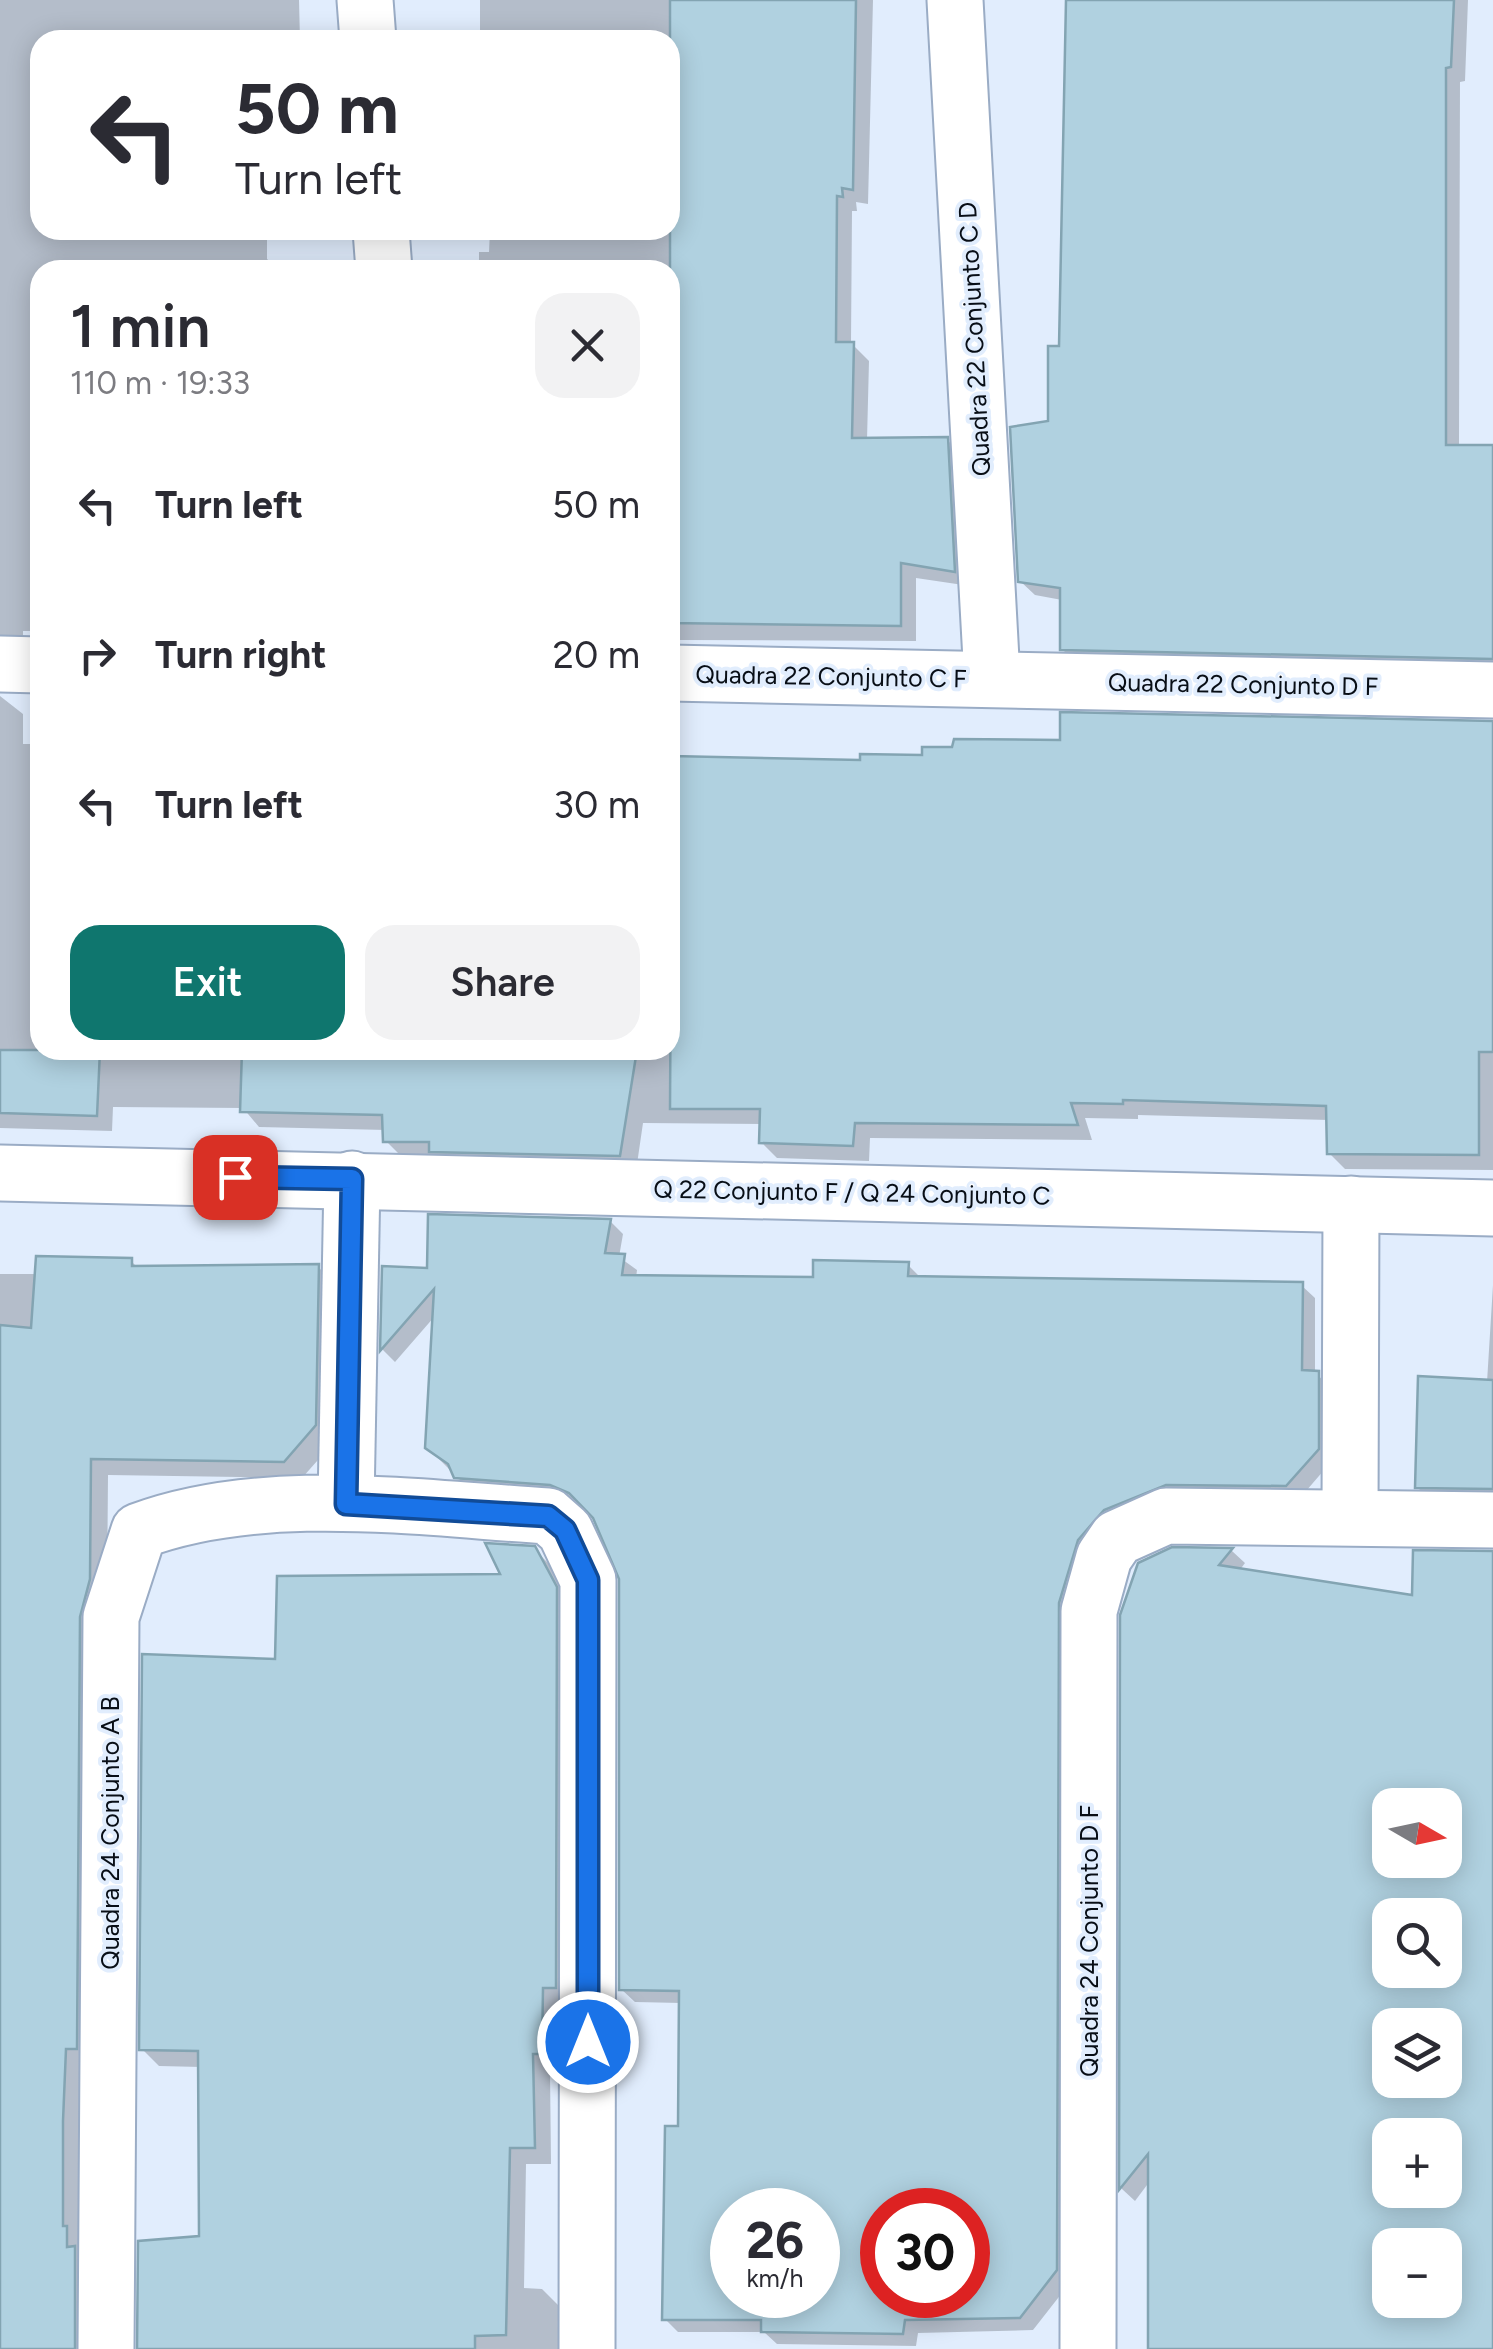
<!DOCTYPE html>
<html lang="en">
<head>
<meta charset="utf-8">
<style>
  body { margin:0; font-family:Figtree,sans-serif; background:#f2f2f3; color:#2b2b33; height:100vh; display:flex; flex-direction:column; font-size:38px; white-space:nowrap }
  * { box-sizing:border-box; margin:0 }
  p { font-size:32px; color:#7c7c81 }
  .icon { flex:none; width:55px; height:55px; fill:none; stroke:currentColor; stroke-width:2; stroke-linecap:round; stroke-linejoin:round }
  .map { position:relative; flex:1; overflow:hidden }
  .panel { position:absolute; left:30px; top:260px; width:650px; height:800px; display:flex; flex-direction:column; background:#fff; border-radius:30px; box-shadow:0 5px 25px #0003 }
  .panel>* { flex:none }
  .top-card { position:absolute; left:30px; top:30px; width:650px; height:210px; border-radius:30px; box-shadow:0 5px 25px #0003; background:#fff; color:#2b2b33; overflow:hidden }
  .needle { width:65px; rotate:99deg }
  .tools { position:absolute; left:1372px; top:1788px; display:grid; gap:20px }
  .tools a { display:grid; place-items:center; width:90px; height:90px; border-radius:20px; background:#fff; box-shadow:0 5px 25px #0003; font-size:50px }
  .speed { position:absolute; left:710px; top:2188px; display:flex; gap:20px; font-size:50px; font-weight:700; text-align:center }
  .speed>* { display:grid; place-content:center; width:130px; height:130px; border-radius:50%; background:#fff; box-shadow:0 5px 25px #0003; line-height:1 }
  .speed small { font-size:25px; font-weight:400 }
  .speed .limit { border:15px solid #d22; background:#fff; color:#111 }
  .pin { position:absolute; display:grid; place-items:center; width:85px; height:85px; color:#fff; margin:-42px; border-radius:20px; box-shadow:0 5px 15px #0006 }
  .me { position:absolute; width:110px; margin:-55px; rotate:0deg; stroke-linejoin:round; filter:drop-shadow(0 0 8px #0008) }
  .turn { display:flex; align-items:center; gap:35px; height:210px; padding:0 40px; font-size:45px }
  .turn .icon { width:130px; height:130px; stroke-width:2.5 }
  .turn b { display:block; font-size:70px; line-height:85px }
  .round { display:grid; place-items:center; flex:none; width:105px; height:105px; border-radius:30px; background:#f2f2f3 }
  .headline { display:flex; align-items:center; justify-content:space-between; height:170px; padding:0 40px }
  h1 { font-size:60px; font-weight:600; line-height:75px }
  .action { display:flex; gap:20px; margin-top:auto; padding:20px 40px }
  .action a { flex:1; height:115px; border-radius:30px; background:#0f766e; color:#fff; font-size:40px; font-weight:600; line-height:115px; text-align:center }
  .action a+a { background:#f2f2f3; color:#2b2b33 }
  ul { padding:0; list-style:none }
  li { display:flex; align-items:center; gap:30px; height:150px; padding:0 40px }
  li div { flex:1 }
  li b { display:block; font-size:38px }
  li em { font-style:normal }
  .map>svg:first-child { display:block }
  .shadow { fill:#0003; fill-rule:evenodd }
  .building { fill:#b0d1e0; stroke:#83a4b2; stroke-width:2.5; fill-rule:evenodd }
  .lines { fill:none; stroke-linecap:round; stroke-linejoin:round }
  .minor-casing { stroke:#9aacc5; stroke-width:59 }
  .minor { stroke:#fff; stroke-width:55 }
  .route-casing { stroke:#114b97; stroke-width:25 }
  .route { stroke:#1a73e8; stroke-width:18 }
  .labels { text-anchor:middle; stroke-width:8; stroke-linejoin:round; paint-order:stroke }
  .street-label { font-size:25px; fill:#080e16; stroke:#e1edfd }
</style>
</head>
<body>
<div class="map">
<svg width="1493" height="2349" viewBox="0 0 1493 2349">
  <rect width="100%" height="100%" fill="#e1edfd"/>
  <g class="shadow">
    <path d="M0,0H299L300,40H40V230H267V259L280,270H40V631H23V648L0,653Z"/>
    <path d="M480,0H873L868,204L856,202L857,211H852L851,343L869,361L867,440L946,439L963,455L970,586L916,578V641L678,640L670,632V270H479V252H489L490,230H670V40H480Z"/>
    <path d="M1068,0H1468L1465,81L1460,82L1459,444H1493V674L1076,663L1062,649V600L1035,595L1020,581L1062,349Z"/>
    <path d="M0,696L23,714V744H40V1050H670V759L862,762L1062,743L1493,722V1170L1345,1169L1329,1153V1120L1138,1115V1119L1085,1118L1092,1140L870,1138L869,1161L777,1158L761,1142L762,1124L643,1123L636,1171L402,1157L386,1141V1130L259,1127L243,1108L113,1107L112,1131L0,1128Z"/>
    <path d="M610,1221L623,1234L619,1257L637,1270L636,1278L815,1280L908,1265L922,1279L1301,1285L1315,1298V1373L1331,1387V1462L1300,1498L1117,1522L1069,2284L1033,2330L918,2333L916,2346L777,2344L764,2332H678L665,2319L680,2129L681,2003L635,2002L621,1989L619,1566L595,1516L584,1505L566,1497L470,1490L427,1447L435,1316L395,1362L383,1350L384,1269L429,1271ZM732,2210H818V2295H732ZM882,2210H968V2295H882Z"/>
    <path d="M131,1261L139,1269L318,1267L336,1284L333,1443L302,1478L108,1475L107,1598L80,2140V2242L91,2349H0V1274H37Z"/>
    <path d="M1493,1285V1511L1439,1509L1417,1487L1487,1382Z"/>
    <path d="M534,1549L552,1567L573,1607V2004H559L558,2071H550L551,2164H526L524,2288L542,2289L559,2306L558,2349H140L201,2239V2067L159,2066L142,2049L277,1661L504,1577Z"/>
    <path d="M1173,1550L1232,1551L1245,1563L1239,1571L1414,1598L1493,1552V2349H1150V2181L1135,2201L1122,2189L1123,1616ZM1390,1805H1445V1860H1390ZM1390,1915H1445V1970H1390ZM1390,2025H1445V2080H1390ZM1390,2135H1445V2190H1390ZM1390,2245H1445V2300H1390Z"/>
  </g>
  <g class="building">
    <path d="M670,0H856L853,190L842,188L843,197L837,196L836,342H854L852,438L948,437L955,572L901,563V626L670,623Z"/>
    <path d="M1066,0H1454L1451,67L1446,68V445H1493V659L1060,650V588L1018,582L1010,427L1048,421V346H1059Z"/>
    <path d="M1060,712L1493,721V1052H1479V1155L1327,1154L1326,1106L1123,1100V1104L1071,1103L1078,1125L855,1123L853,1146L759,1143L760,1109H670L672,756L860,760V754L922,755V747H952L954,739L1060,740Z"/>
    <path d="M0,1050H100L97,1116L0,1113Z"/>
    <path d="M242,1050H637L620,1156L429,1152V1142H383L382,1115L240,1112Z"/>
    <path d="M428,1214L611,1219L605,1253L625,1254L622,1275L813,1277V1260L909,1262L908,1276L1303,1282L1302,1370L1319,1371V1449L1286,1486L1166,1485L1104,1510L1078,1540L1059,1603L1057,2270L1020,2318L905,2320L903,2334L761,2332V2320H662L665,2126H678L679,1991L619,1990V1579L593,1518L569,1493L550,1485L454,1478L448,1464L425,1448L434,1289L380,1351L382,1266L427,1268ZM732,2210H818V2295H732ZM882,2210H968V2295H882Z"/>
    <path d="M36,1256L132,1258V1266L319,1264L316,1425L284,1462L91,1459L90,1579L80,1617L77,2049H66L63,2121V2226H67V2247L75,2246V2349H0V1325L31,1328Z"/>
    <path d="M1418,1376L1493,1380V1489L1415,1488Z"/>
    <path d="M485,1543L535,1546L557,1587L556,1988H543L542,2054H533L535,2148H510L506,2335L475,2336V2349H137L138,2241L199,2236L198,2051L139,2050L142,1654L275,1659L277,1576L500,1574Z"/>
    <path d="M1172,1547L1233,1548L1219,1565L1412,1595L1413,1550L1493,1551V2349H1148V2154L1119,2190L1120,1615L1138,1563ZM1390,1805H1445V1860H1390ZM1390,1915H1445V1970H1390ZM1390,2025H1445V2080H1390ZM1390,2135H1445V2190H1390ZM1390,2245H1445V2300H1390Z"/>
  </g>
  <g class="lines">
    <defs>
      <g id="minor">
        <path d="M365,0L368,40"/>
        <path d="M955,0L992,678"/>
        <path d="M381,230L384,270"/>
        <path d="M0,664L40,665"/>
        <path d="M670,673L1493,690"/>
        <path d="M0,1173L1493,1208"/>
        <path d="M346,1503L352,1179"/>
        <path d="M1350,1517L1351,1204"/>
        <path d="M106,2349L111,1617L139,1531C262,1485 418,1508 548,1516L565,1531L588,1580L587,2349"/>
        <path d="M1088,2349L1089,1611L1104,1557L1117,1538L1166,1516L1493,1520"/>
      </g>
    </defs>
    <use href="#minor" class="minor-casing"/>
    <use href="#minor" class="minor"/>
  </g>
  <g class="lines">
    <defs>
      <path id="route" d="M235,1177L352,1179L346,1504L548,1516L565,1530L588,1580V2042"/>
    </defs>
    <use href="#route" class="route-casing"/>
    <use href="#route" class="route"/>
  </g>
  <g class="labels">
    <g class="street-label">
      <text transform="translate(974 339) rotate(-93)" y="9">Quadra 22 Conjunto C D</text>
      <text transform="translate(831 676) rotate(1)" y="9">Quadra 22 Conjunto C F</text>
      <text transform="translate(1243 684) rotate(1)" y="9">Quadra 22 Conjunto D F</text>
      <text transform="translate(852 1192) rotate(1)" y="9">Q 22 Conjunto F / Q 24 Conjunto C</text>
      <text transform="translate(110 1833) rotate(-90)" y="9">Quadra 24 Conjunto A B</text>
      <text transform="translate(1089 1941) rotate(-90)" y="9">Quadra 24 Conjunto D F</text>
    </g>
  </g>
</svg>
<div class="tools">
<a><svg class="needle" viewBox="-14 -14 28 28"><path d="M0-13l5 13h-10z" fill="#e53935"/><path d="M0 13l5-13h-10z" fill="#7c7c81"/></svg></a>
<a><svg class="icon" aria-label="search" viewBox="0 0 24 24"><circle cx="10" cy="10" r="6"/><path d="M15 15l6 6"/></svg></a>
<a><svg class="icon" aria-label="layers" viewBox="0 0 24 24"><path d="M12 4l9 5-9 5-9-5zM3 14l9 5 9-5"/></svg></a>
<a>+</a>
<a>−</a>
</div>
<div class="speed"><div>26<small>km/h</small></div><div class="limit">30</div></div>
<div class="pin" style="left:235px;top:1177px;background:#d93025"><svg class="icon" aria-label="arrive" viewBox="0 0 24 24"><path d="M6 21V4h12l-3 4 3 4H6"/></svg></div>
<svg class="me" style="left:588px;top:2042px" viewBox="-20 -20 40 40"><circle r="17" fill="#1a73e8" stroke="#fff" stroke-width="3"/><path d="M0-11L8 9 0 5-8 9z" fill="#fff"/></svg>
<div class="top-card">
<div class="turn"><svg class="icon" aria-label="left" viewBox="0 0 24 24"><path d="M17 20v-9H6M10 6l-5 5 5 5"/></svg><div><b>50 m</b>Turn left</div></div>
</div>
<section class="panel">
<div class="headline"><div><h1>1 min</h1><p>110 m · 19:33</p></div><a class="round"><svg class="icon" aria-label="close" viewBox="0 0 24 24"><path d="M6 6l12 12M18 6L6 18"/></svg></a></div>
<ul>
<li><svg class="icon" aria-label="left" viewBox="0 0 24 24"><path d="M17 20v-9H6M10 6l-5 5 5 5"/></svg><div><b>Turn left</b></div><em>50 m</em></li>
<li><svg class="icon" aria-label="right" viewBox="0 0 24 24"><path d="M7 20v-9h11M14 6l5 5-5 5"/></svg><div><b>Turn right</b></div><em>20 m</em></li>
<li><svg class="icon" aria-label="left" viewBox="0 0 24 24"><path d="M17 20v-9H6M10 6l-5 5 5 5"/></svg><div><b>Turn left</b></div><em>30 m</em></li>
</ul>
<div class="action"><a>Exit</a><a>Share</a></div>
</section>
</div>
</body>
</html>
